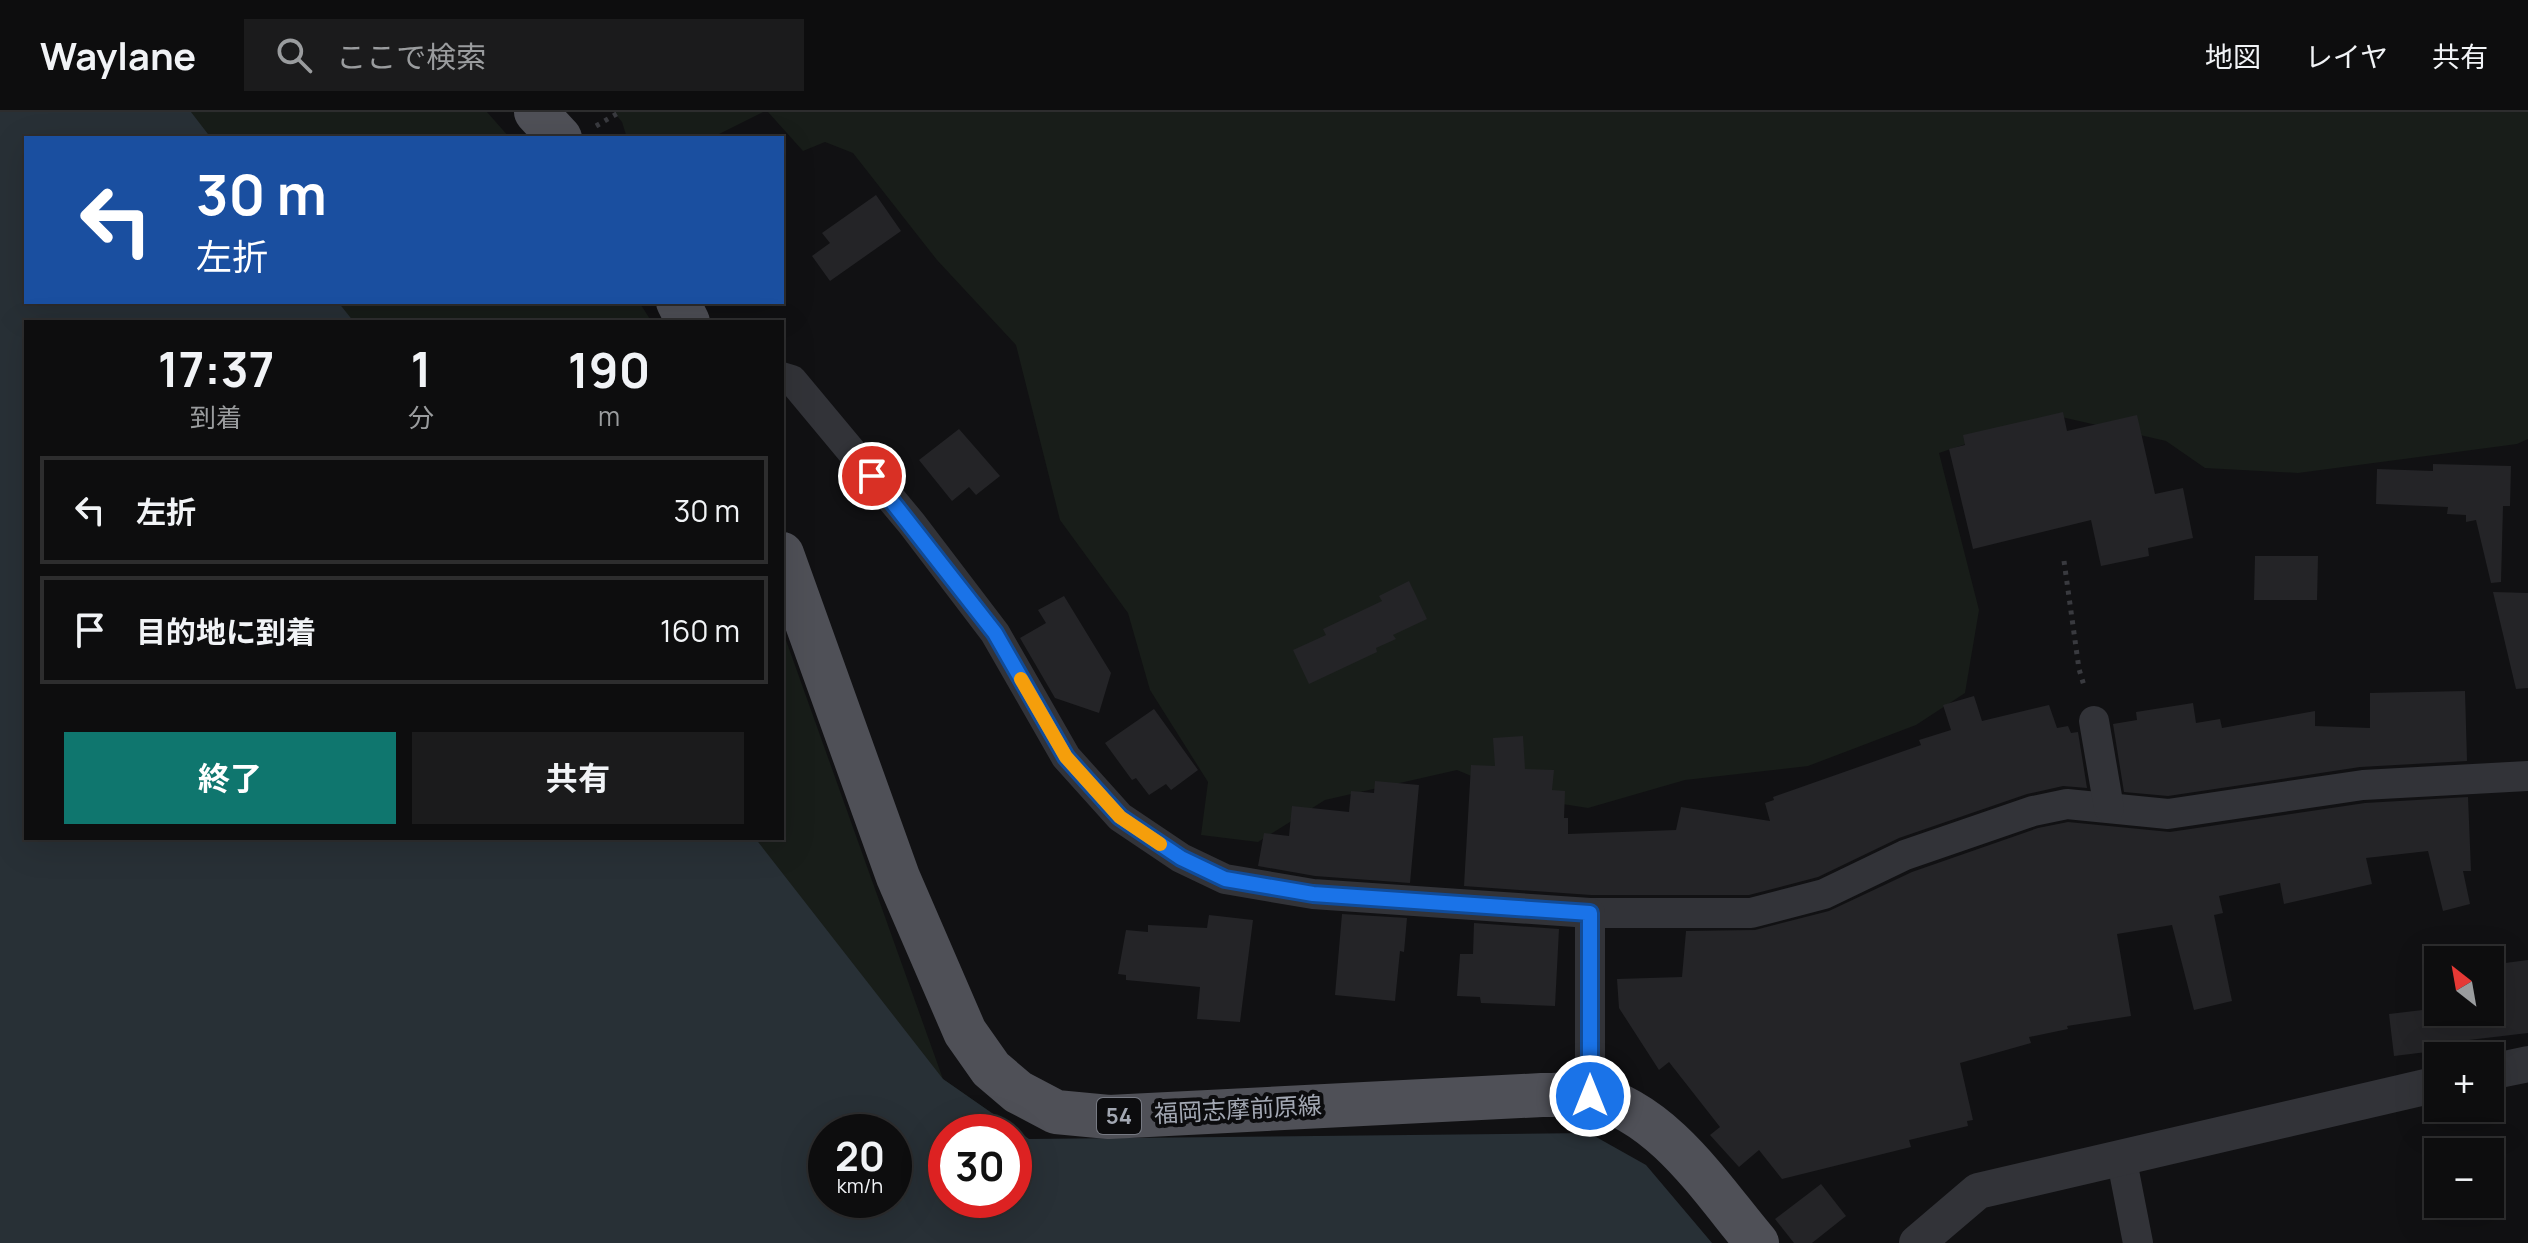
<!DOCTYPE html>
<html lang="ja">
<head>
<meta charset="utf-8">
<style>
  body { margin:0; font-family:Manrope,"Noto Sans JP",sans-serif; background:#1b1b1c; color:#f1f3f6; height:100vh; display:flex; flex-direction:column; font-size:30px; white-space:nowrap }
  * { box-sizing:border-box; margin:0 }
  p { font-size:26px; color:#9a9c9e }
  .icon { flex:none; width:44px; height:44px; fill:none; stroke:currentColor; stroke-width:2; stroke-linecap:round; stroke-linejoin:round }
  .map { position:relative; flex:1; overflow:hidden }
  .drawer { position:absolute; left:24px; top:208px; width:760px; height:520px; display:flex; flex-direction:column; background:#0d0d0e; border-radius:0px; box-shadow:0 8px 32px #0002,0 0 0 2px #2d2d2e }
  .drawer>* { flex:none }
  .banner { position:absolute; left:24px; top:24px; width:760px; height:168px; border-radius:0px; box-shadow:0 8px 32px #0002,0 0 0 2px #2d2d2e; background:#1a4fa0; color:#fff; overflow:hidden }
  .needle { width:52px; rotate:329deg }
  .tools { position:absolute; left:2424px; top:834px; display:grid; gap:16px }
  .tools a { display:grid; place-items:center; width:80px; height:80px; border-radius:0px; background:#0d0d0e; box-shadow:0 8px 32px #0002,0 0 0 2px #2d2d2e; font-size:40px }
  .speed { position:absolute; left:808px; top:1002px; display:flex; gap:16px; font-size:40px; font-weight:700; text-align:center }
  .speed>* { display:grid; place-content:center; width:104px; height:104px; border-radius:50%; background:#0d0d0e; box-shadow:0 8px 32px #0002,0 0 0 2px #2d2d2e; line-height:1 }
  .speed small { font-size:20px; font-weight:400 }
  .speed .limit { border:12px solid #d22; background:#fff; color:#111 }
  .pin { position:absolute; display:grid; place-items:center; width:68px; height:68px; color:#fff; margin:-34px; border:4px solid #fff; border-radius:50%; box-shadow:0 2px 8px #0007 }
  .me { position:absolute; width:88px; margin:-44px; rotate:0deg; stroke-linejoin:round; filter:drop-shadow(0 0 6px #0008) }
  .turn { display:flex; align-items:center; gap:28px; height:168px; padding:0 40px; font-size:36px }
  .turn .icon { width:104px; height:104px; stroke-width:2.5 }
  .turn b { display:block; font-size:56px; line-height:68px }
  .eta { display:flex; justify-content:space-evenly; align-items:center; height:136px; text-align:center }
  .eta b { font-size:48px; font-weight:700; line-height:56px }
  .cta { display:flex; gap:16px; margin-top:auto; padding:16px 40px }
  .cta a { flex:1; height:92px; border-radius:0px; background:#0f766e; color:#fff; font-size:32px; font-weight:700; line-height:92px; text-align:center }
  .cta a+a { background:#1b1b1c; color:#f1f3f6 }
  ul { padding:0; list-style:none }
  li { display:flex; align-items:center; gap:24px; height:108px; margin:0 16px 12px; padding:0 24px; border:4px solid #2d2d2e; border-radius:0px }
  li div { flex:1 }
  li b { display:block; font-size:30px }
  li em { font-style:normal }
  header { display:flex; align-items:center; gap:48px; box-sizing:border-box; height:112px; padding:0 40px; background:#0d0d0e; border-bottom:2px solid #2d2d2e }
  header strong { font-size:38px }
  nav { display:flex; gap:44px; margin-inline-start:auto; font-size:28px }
  .search { width:560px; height:72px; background:#1b1b1c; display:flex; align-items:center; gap:20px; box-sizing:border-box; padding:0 28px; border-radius:0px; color:#9a9c9e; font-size:30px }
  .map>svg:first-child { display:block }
  .green { fill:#181d19 }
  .water { fill:#283036; fill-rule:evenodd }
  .building { fill:#242427 }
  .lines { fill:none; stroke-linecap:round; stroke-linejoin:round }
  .path { stroke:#393a3f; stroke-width:5; stroke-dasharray:4 6; stroke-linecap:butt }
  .minor { stroke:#323338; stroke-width:30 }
  .tertiary { stroke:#323338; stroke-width:36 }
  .primary { stroke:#4f5057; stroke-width:44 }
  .route-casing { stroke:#114b97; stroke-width:20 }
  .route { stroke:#1a73e8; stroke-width:14 }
  .slow { stroke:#f59e0b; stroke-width:14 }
  .labels { text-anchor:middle; stroke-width:8; stroke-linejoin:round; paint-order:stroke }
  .shield { fill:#0c0c0e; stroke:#767982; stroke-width:2 }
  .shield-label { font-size:22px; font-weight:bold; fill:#a3a8b3 }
  .street-label { font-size:24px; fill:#a3a8b3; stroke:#0c0c0e }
</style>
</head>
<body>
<header>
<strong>Waylane</strong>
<div class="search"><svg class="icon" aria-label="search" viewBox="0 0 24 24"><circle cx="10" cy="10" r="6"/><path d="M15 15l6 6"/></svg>ここで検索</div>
<nav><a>地図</a><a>レイヤ</a><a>共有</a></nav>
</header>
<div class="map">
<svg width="2528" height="1131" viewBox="0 0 2528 1131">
  <rect width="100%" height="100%" fill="#111113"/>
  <g class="green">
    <path d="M0,0H487L510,26H26V190H639L652,210H26Z"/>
    <path d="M614,0H763L711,26H627L622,10Z"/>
    <path d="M768,0H2528V327L2517,332L2298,361L2205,356L2166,329L2053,303L1939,341L1979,498L1965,581L1916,613L1808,654L1685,668L1588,696L1524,686L1457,658L1325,688L1258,730L1201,723L1208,670L1150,578L1128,501L1060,408L1016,233L937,148L853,41L825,30L803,39Z"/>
    <path d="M782,517L943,967L1029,1027L1014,1020H826L421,726H782Z"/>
  </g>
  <path class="water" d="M0,0H191L211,26H26V190H338L354,210H26V726H755L943,967L1029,1027L1589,1021L1646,1053L1712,1131H0ZM826,1020H894V1088H826ZM946,1020H1014V1088H946Z"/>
  <g class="building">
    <path d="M876,83L901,119L830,169L812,144L830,131L822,121Z"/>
    <path d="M2063,300L2067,319L2137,303L2155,382L2183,376L2193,426L2148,436L2149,444L2101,454L2091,408L1973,437L1949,337L1965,333L1963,323Z"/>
    <path d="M959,317L1000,364L976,383L969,375L952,389L919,348Z"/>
    <path d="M2433,352L2511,354L2510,394H2503L2501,470L2491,471L2476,408L2466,410V403L2447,402L2448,395L2376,392L2377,357L2433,359Z"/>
    <path d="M2255,444H2318L2317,488H2254Z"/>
    <path d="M1409,469L1427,507L1393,523L1396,527L1376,536L1377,540L1309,572L1293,538L1326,523L1323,517L1382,489L1379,484Z"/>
    <path d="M2493,480L2528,481V576L2516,577Z"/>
    <path d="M1064,484L1111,561L1099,601L1055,586L1020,526L1046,511L1038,498Z"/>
    <path d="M2465,579L2467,649L2360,655L2168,684L2124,680L2113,612L2137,608L2136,600L2193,591L2196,611L2220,607L2222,616L2315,599V614L2370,616V581Z"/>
    <path d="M1974,584L1982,609L2049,593L2057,616L2068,614L2071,621L2078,620L2087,676L2063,674L2027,682L1899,726L1818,765L1749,783H1591L1464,774L1471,653L1495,654L1493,626L1523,624L1525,657L1554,658L1552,678L1565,679L1564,706H1568V722L1676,718L1681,695L1770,709L1765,691L1774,688L1773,685L1921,633L1919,628L1951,618L1943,593Z"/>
    <path d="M1154,597L1198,658L1171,678L1166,672L1149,683L1136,666L1132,668L1105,631Z"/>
    <path d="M1375,669L1419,673L1410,771L1315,764L1258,754L1264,721L1289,724L1292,694L1349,700L1351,679L1374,681Z"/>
    <path d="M2468,685L2471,759H2463L2470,792L2443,799L2428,739L2366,746L2372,772L2284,792L2280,771L2219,784L2223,801L2214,803L2232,889L2194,898L2172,813L2117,822L2131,904L2067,914L2068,917L2029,925L2031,931L1960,951L1973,1008L1967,1009L1968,1014L1909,1028L1911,1035L1782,1067L1759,1038L1739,1055L1710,1023L1720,1015L1669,950L1659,958L1619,896L1617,867L1682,865L1686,819L1755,818L1829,799L1912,760L2038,716L2068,710L2170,720L2365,691Z"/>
    <path d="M1342,802L1407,806L1404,840L1400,839L1395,889L1335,883Z"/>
    <path d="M1209,803L1253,808L1240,910L1197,907L1200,875L1126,868V863L1118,862L1126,818L1148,820V813L1207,816Z"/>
    <path d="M1474,811L1559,817L1555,894L1481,891L1480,885L1457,884L1460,842H1473Z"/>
    <path d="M2528,848V921L2435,932V939L2394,944L2389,902L2431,897V900H2490V853Z"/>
    <path d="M1821,1072L1846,1104L1812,1131H1794L1775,1107Z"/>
  </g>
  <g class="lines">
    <g class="path">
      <path d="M596,14L620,0"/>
      <path d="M2064,449L2079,557L2085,577"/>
    </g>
    <g class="minor">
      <path d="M782,265L792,268L912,412L995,521L1066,645L1120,705L1181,746L1225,767L1313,782L1590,801H1751L1824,782L1905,743L2033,699L2067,692L2168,702L2363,673L2528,664"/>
      <path d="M2094,609L2109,696"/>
      <path d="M1590,801V984"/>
      <path d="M2121,1044L2138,1131"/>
    </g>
    <g class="tertiary">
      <path d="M2490,960L2528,952"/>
      <path d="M1917,1131L1978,1079L2438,972"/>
    </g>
    <g class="primary">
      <path d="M536,0L560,26"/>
      <path d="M678,190L688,210"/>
      <path d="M782,442L898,765L965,920L991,957L1018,980L1056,1000L1109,1005L1542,983C1558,983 1577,981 1592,984C1664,1001 1712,1078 1757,1131"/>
    </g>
  </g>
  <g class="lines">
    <defs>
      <path id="route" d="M872,364L995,521L1066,645L1120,705L1181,746L1225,767L1313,782L1590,801V984"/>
    </defs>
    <use href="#route" class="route-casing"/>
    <use href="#route" class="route"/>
    <path class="slow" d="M1021,567L1066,645L1120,705L1160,732"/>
  </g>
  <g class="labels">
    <rect class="shield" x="1097" y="986" width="44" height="36" rx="6"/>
    <g class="shield-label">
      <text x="1119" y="1012">54</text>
    </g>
    <g class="street-label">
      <text transform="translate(1238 998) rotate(-3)" y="8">福岡志摩前原線</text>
    </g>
  </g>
</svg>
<div class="tools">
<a><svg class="needle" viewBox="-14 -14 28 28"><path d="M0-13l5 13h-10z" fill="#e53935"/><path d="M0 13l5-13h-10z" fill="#9a9c9e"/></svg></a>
<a>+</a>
<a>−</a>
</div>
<div class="speed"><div>20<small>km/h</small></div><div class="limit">30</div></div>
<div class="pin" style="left:872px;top:364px;background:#d93025"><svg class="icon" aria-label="arrive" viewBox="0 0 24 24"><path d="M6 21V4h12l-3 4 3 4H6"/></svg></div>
<svg class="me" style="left:1590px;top:984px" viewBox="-20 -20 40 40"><circle r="17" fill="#1a73e8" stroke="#fff" stroke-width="3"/><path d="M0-11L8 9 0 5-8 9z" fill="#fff"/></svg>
<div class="banner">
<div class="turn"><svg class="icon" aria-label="left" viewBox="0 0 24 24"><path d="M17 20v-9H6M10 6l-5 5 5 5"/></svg><div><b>30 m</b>左折</div></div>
</div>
<section class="drawer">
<div class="eta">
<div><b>17:37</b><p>到着</p></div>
<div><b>1</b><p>分</p></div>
<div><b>190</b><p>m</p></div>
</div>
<ul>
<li><svg class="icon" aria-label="left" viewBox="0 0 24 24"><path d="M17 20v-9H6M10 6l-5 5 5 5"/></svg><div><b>左折</b></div><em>30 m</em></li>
<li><svg class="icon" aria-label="arrive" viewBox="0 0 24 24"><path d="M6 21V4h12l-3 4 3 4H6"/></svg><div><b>目的地に到着</b></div><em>160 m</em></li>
</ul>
<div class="cta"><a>終了</a><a>共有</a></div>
</section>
</div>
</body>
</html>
